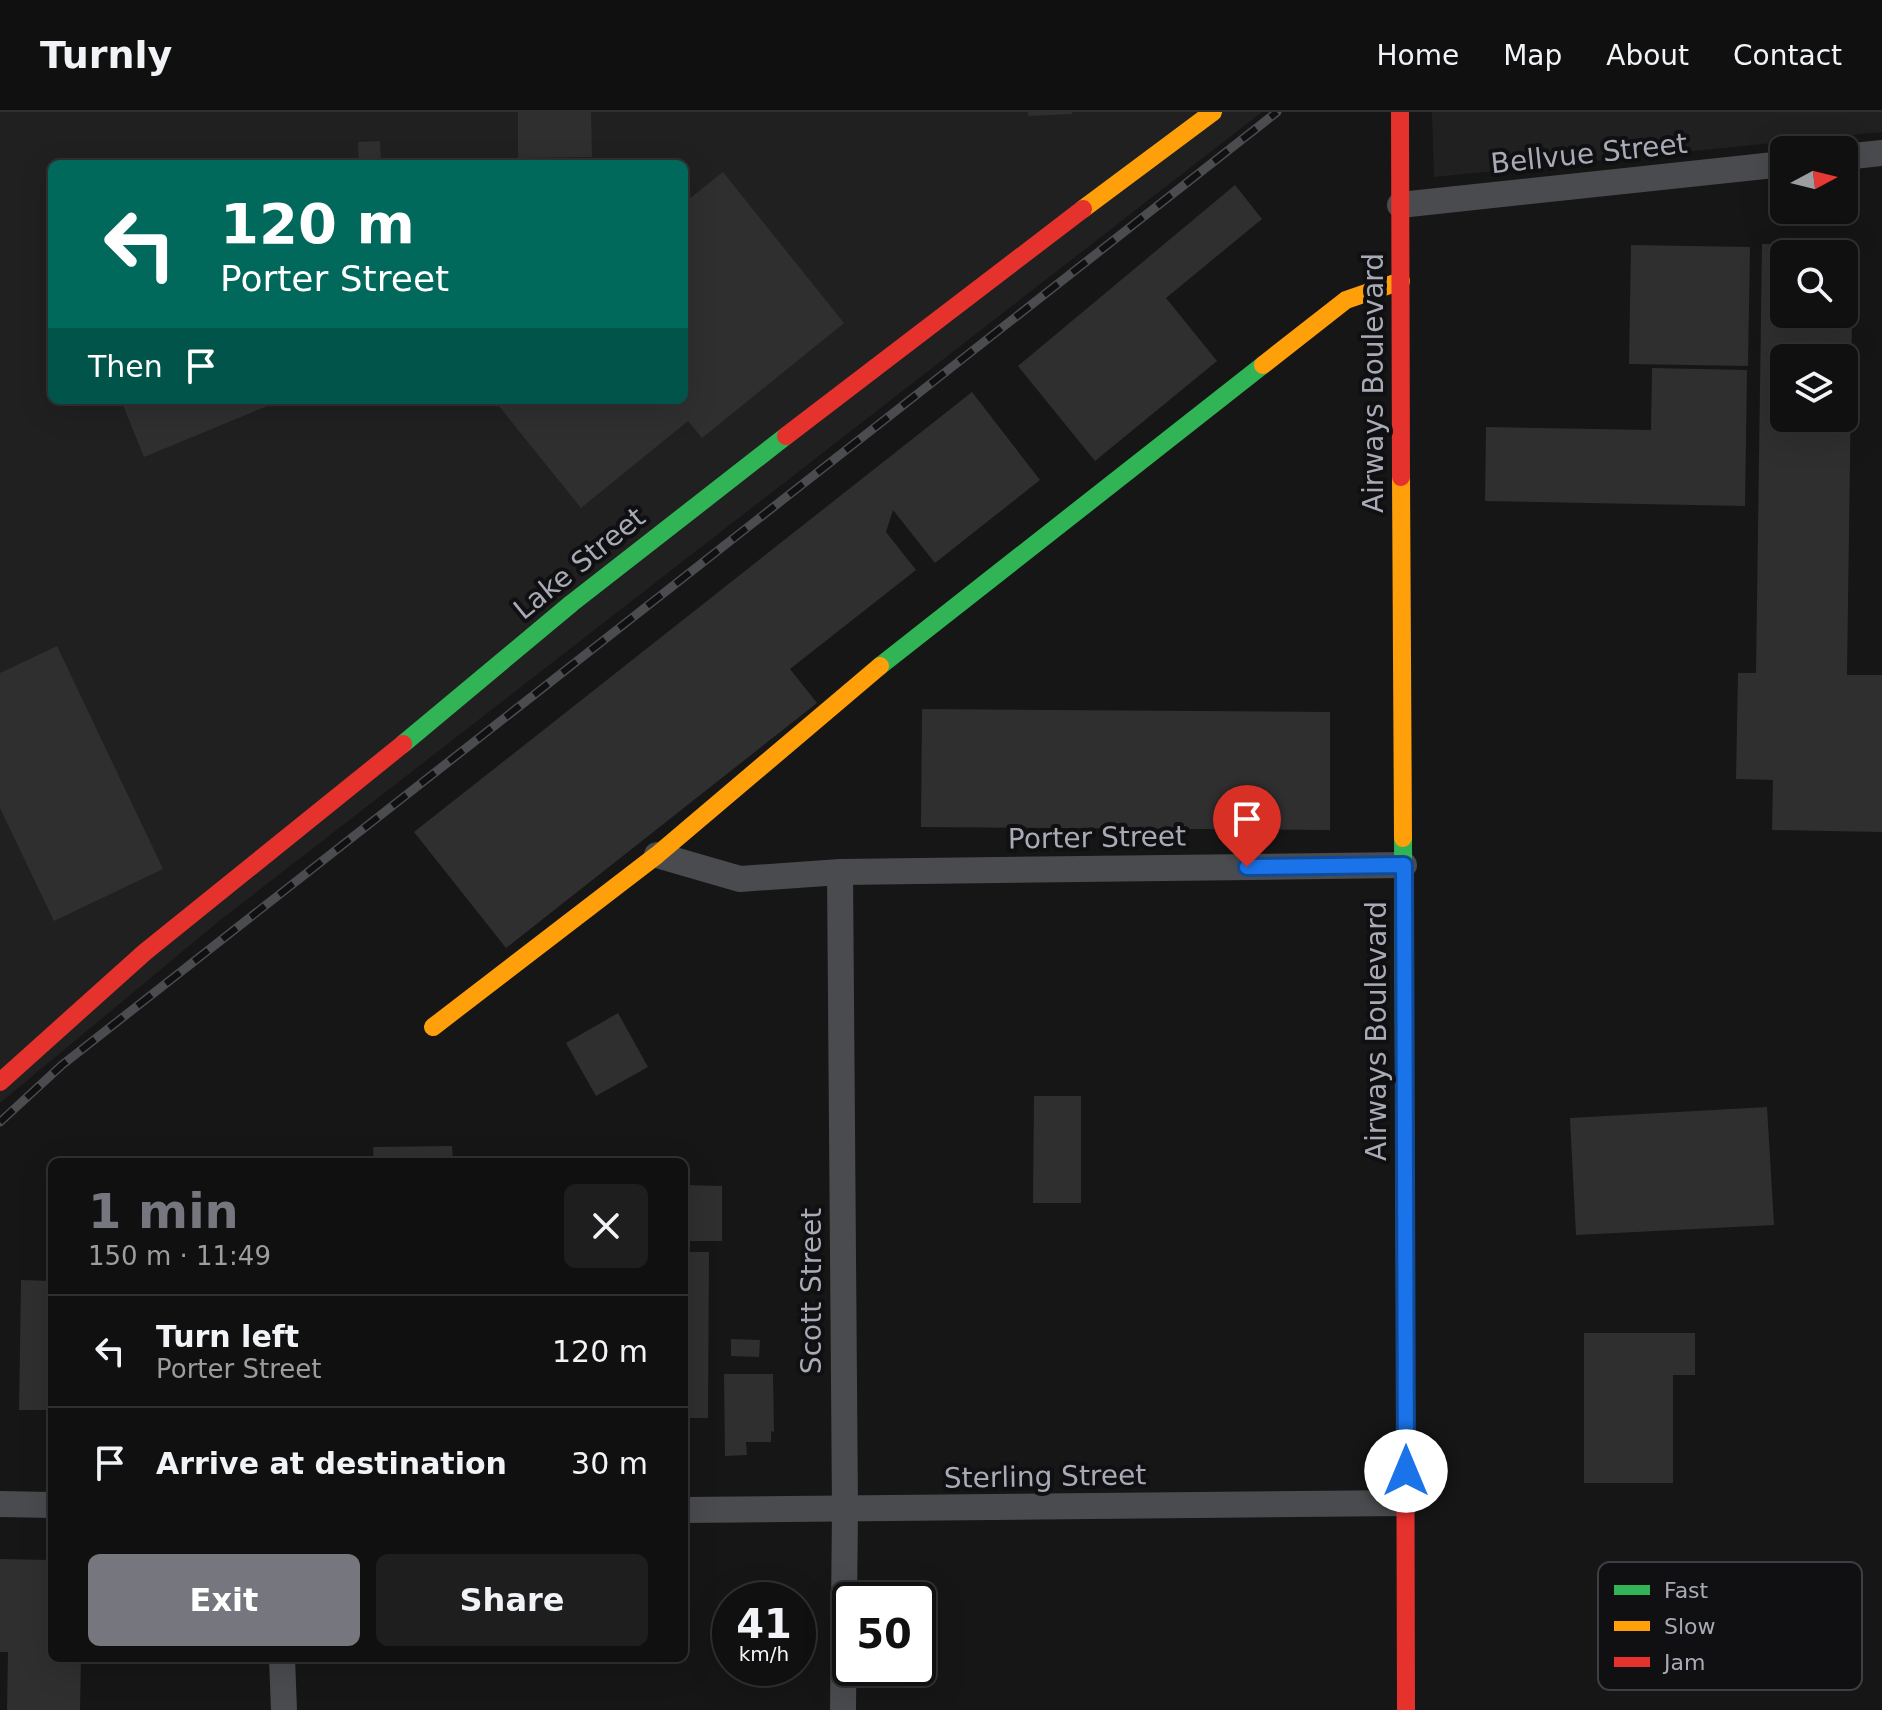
<!DOCTYPE html>
<html lang="en">
<head>
<meta charset="utf-8">
<style>
  body { margin:0; font-family:"DejaVu Sans",sans-serif; background:#1e1e1e; color:#f1f3f6; height:100vh; display:flex; flex-direction:column; font-size:30px; white-space:nowrap }
  * { box-sizing:border-box; margin:0 }
  p { font-size:26px; color:#9c9d9f }
  .icon { flex:none; width:44px; height:44px; fill:none; stroke:currentColor; stroke-width:2; stroke-linecap:round; stroke-linejoin:round }
  .map { position:relative; flex:1; overflow:hidden }
  .side { position:absolute; left:48px; top:1046px; width:640px; height:504px; display:flex; flex-direction:column; background:#101010; border-radius:12px; box-shadow:0 8px 32px #0002,0 0 0 2px #303030 }
  .side>* { flex:none }
  .hud { position:absolute; left:48px; top:48px; width:640px; height:244px; border-radius:12px; box-shadow:0 8px 32px #0002,0 0 0 2px #303030; background:#00695c; color:#fff; overflow:hidden }
  .needle { width:52px; rotate:83deg }
  .tools { position:absolute; left:1770px; top:24px; display:grid; gap:16px }
  .tools a { display:grid; place-items:center; width:88px; height:88px; border-radius:12px; background:#101010; box-shadow:0 8px 32px #0002,0 0 0 2px #303030; font-size:40px }
  .speed { position:absolute; left:712px; top:1470px; display:flex; gap:16px; font-size:40px; font-weight:700; text-align:center }
  .speed>* { display:grid; place-content:center; width:104px; height:104px; border-radius:50%; background:#101010; box-shadow:0 8px 32px #0002,0 0 0 2px #303030; line-height:1 }
  .speed small { font-size:20px; font-weight:400 }
  .speed .limit { border:4px solid #111; border-radius:12px; background:#fff; color:#111 }
  .pin { position:absolute; display:grid; place-items:center; width:68px; height:68px; color:#fff; margin:-82px -34px; border-radius:50% 50% 50% 0; rotate:-45deg; box-shadow:0 0 8px #0007 }
  .pin .icon { rotate:45deg }
  .me { position:absolute; width:88px; margin:-44px; rotate:0deg; stroke-linejoin:round; filter:drop-shadow(0 0 6px #0008) }
  .turn { display:flex; align-items:center; gap:28px; height:168px; padding:0 40px; font-size:36px }
  .turn .icon { width:104px; height:104px; stroke-width:2.5 }
  .turn b { display:block; font-size:56px; line-height:68px }
  .then { display:flex; align-items:center; height:76px; padding:0 40px; background:#0003; gap:16px; font-size:30px }
  .round { display:grid; place-items:center; flex:none; width:84px; height:84px; border-radius:12px; background:#1e1e1e }
  .headline { display:flex; align-items:center; justify-content:space-between; height:136px; padding:0 40px }
  h1 { font-size:48px; font-weight:700; line-height:60px; color:#75767e }
  .primary-button { display:flex; gap:16px; margin-top:auto; padding:16px 40px }
  .primary-button a { flex:1; height:92px; border-radius:12px; background:#75767e; color:#fff; font-size:32px; font-weight:700; line-height:92px; text-align:center }
  .primary-button a+a { background:#1e1e1e; color:#f1f3f6 }
  ul { padding:0; list-style:none }
  li { display:flex; align-items:center; gap:24px; height:112px; padding:0 40px; border-top:2px solid #303030 }
  li div { flex:1 }
  li b { display:block; font-size:30px }
  li em { font-style:normal }
  header { display:flex; align-items:center; gap:48px; box-sizing:border-box; height:112px; padding:0 40px; background:#101010; border-bottom:2px solid #303030 }
  header strong { font-size:38px }
  nav { display:flex; gap:44px; margin-inline-start:auto; font-size:28px }
  .map>svg:first-child { display:block }
  .built { fill:#202021; fill-rule:evenodd }
  .building { fill:#2f2f30; fill-rule:evenodd }
  .lines { fill:none; stroke-linecap:round; stroke-linejoin:round }
  .street { stroke:#4a4b4e; stroke-width:26 }
  .fast { stroke:#30b455; stroke-width:18 }
  .slow { stroke:#ff9f0a; stroke-width:18 }
  .jam { stroke:#e5322d; stroke-width:18 }
  .rail-casing { stroke:#4b4c4f; stroke-width:9 }
  .rail { stroke:#101012; stroke-width:6; stroke-dasharray:18; stroke-linecap:butt }
  .route-casing { stroke:#114b97; stroke-width:20 }
  .route { stroke:#1a73e8; stroke-width:14 }
  .labels { text-anchor:middle; stroke-width:8; stroke-linejoin:round; paint-order:stroke }
  .street-label { font-size:28px; fill:#a8aab6; stroke:#101012 }
  .key { fill:#101012; stroke:#3e3e43; stroke-width:2 }
  .key-label { font-size:22px; fill:#a8aab6 }
</style>
</head>
<body>
<header>
<strong>Turnly</strong>
<nav><a>Home</a><a>Map</a><a>About</a><a>Contact</a></nav>
</header>
<div class="map">
<svg width="1882" height="1598" viewBox="0 0 1882 1598">
  <rect width="100%" height="100%" fill="#161616"/>
  <g class="built">
    <path d="M0,0H1262L218,810L0,991ZM52,52H684V288H52Z"/>
    <path d="M1432,0H1882V20L1434,65Z"/>
  </g>
  <g class="building">
    <path d="M518,0H591L592,45L518,46Z"/>
    <path d="M1028,0H1072V2L1028,4Z"/>
    <path d="M380,29L381,51L359,52L358,30Z"/>
    <path d="M723,60L844,211L702,326L688,309L581,396L494,288H684V91Z"/>
    <path d="M1235,73L1262,107L1166,186L1217,249L1095,349L1018,254Z"/>
    <path d="M1762,132L1853,133L1847,563H1882V720L1772,718L1773,668L1736,667L1738,561H1756ZM1784,142H1844V202H1784ZM1784,246H1844V306H1784Z"/>
    <path d="M1631,133L1750,135L1748,254L1629,252Z"/>
    <path d="M1652,256L1747,258L1745,394L1485,389L1486,315L1651,318Z"/>
    <path d="M972,280L1040,368L935,451L893,398L886,420L916,458L790,557L817,591L506,836L414,720Z"/>
    <path d="M121,288H282L144,345Z"/>
    <path d="M57,534L163,757L54,809L0,696V561Z"/>
    <path d="M922,597L1330,600V718L921,715Z"/>
    <path d="M618,901L648,955L596,984L566,931Z"/>
    <path d="M1034,984H1081V1091H1033Z"/>
    <path d="M1767,995L1774,1113L1576,1123L1570,1006Z"/>
    <path d="M452,1034L453,1050H374L373,1035Z"/>
    <path d="M684,1073L722,1074V1129H684Z"/>
    <path d="M684,1140H709L708,1306H684Z"/>
    <path d="M21,1168L52,1169V1298H19Z"/>
    <path d="M1584,1221H1695V1263H1673V1371H1584Z"/>
    <path d="M731,1227L760,1228L759,1245L731,1244Z"/>
    <path d="M724,1262H773L774,1320L771,1319V1330H746L747,1343L725,1344Z"/>
    <path d="M0,1447L52,1448V1546H81L80,1598H7L8,1540H0Z"/>
  </g>
  <g class="lines">
    <g class="street">
      <path d="M1844,45L1882,41"/>
      <path d="M1400,93L1784,52"/>
      <path d="M657,743L740,767L840,760L1404,753"/>
      <path d="M840,760L845,1398L843,1598"/>
      <path d="M0,1392L52,1393"/>
      <path d="M684,1398L1406,1391"/>
      <path d="M282,1546L284,1598"/>
    </g>
    <g class="fast">
      <path d="M880,554L1263,253"/>
      <path d="M403,632L572,491L786,324"/>
      <path d="M1403,726L1405,1201"/>
    </g>
    <g class="slow">
      <path d="M1083,97L1213,0"/>
      <path d="M1263,253L1346,188L1401,169"/>
      <path d="M1401,365L1403,726"/>
      <path d="M433,915L657,743L880,554"/>
    </g>
    <g class="jam">
      <path d="M1400,0L1401,365"/>
      <path d="M786,324L1083,97"/>
      <path d="M0,970L145,840L403,632"/>
      <path d="M1405,1201L1406,1598"/>
    </g>
    <defs>
      <path id="rail" d="M0,1010L62,953L1277,0"/>
    </defs>
    <use href="#rail" class="rail-casing"/>
    <use href="#rail" class="rail"/>
  </g>
  <g class="lines">
    <defs>
      <path id="route" d="M1247,755L1404,753L1406,1359"/>
    </defs>
    <use href="#route" class="route-casing"/>
    <use href="#route" class="route"/>
  </g>
  <g class="labels">
    <g class="street-label">
      <text transform="translate(1589 41) rotate(-6)" y="10">Bellvue Street</text>
      <text transform="translate(1373 271) rotate(-90)" y="10">Airways Boulevard</text>
      <text transform="translate(579 451) rotate(-39)" y="10">Lake Street</text>
      <text transform="translate(1097 725) rotate(-1)" y="10">Porter Street</text>
      <text transform="translate(1376 919) rotate(-90)" y="10">Airways Boulevard</text>
      <text transform="translate(811 1179) rotate(-90)" y="10">Scott Street</text>
      <text transform="translate(1045 1364) rotate(-1)" y="10">Sterling Street</text>
    </g>
  </g>
  <rect x="1598" y="1450" width="264" height="128" rx="12" class="key"/>
  <rect x="1614" y="1473" width="36" height="10" fill="#30b455"/>
  <rect x="1614" y="1509" width="36" height="10" fill="#ff9f0a"/>
  <rect x="1614" y="1545" width="36" height="10" fill="#e5322d"/>
  <g class="key-label">
    <text x="1664" y="1486">Fast</text>
    <text x="1664" y="1522">Slow</text>
    <text x="1664" y="1558">Jam</text>
  </g>
</svg>
<div class="tools">
<a><svg class="needle" viewBox="-14 -14 28 28"><path d="M0-13l5 13h-10z" fill="#e53935"/><path d="M0 13l5-13h-10z" fill="#9c9d9f"/></svg></a>
<a><svg class="icon" aria-label="search" viewBox="0 0 24 24"><circle cx="10" cy="10" r="6"/><path d="M15 15l6 6"/></svg></a>
<a><svg class="icon" aria-label="layers" viewBox="0 0 24 24"><path d="M12 4l9 5-9 5-9-5zM3 14l9 5 9-5"/></svg></a>
</div>
<div class="speed"><div>41<small>km/h</small></div><div class="limit">50</div></div>
<div class="pin" style="left:1247px;top:755px;background:#d93025"><svg class="icon" aria-label="arrive" viewBox="0 0 24 24"><path d="M6 21V4h12l-3 4 3 4H6"/></svg></div>
<svg class="me" style="left:1406px;top:1359px" viewBox="-20 -20 40 40"><circle r="19" fill="#fff"/><path d="M0-13L10 11 0 6-10 11z" fill="#1a73e8"/></svg>
<div class="hud">
<div class="turn"><svg class="icon" aria-label="left" viewBox="0 0 24 24"><path d="M17 20v-9H6M10 6l-5 5 5 5"/></svg><div><b>120 m</b>Porter Street</div></div>
<div class="then">Then<svg class="icon" aria-label="arrive" viewBox="0 0 24 24"><path d="M6 21V4h12l-3 4 3 4H6"/></svg></div>
</div>
<section class="side">
<div class="headline"><div><h1>1 min</h1><p>150 m · 11:49</p></div><a class="round"><svg class="icon" aria-label="close" viewBox="0 0 24 24"><path d="M6 6l12 12M18 6L6 18"/></svg></a></div>
<ul>
<li><svg class="icon" aria-label="left" viewBox="0 0 24 24"><path d="M17 20v-9H6M10 6l-5 5 5 5"/></svg><div><b>Turn left</b><p>Porter Street</p></div><em>120 m</em></li>
<li><svg class="icon" aria-label="arrive" viewBox="0 0 24 24"><path d="M6 21V4h12l-3 4 3 4H6"/></svg><div><b>Arrive at destination</b></div><em>30 m</em></li>
</ul>
<div class="primary-button"><a>Exit</a><a>Share</a></div>
</section>
</div>
</body>
</html>
